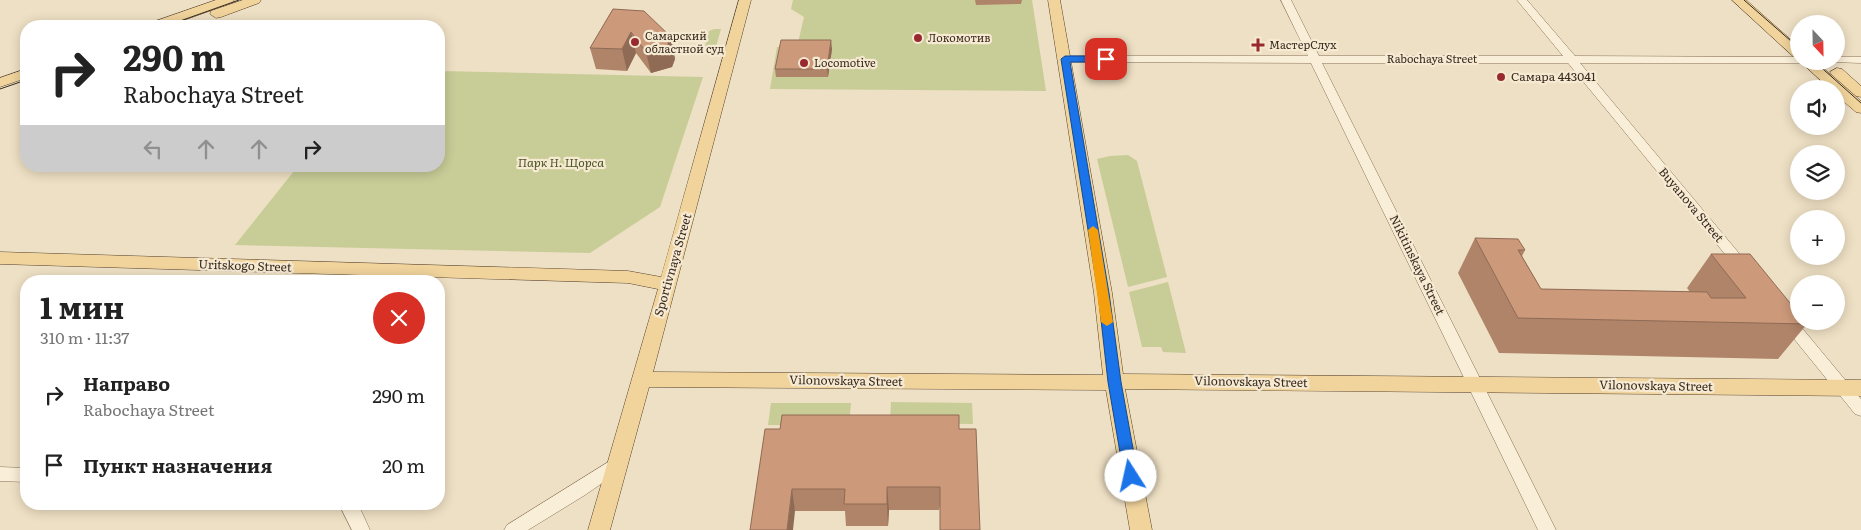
<!DOCTYPE html>
<html lang="ru">
<head>
<meta charset="utf-8">
<style>
  body { margin:0; font-family:Literata,serif; background:#f6f6f6; color:#222; height:100vh; display:flex; flex-direction:column; font-size:19px; white-space:nowrap }
  * { box-sizing:border-box; margin:0 }
  p { font-size:16px; color:#767676 }
  .icon { flex:none; width:28px; height:28px; fill:none; stroke:currentColor; stroke-width:2; stroke-linecap:round; stroke-linejoin:round }
  .map { position:relative; flex:1; overflow:hidden }
  .side { position:absolute; left:20px; top:275px; width:425px; height:235px; display:flex; flex-direction:column; background:#fff; border-radius:20px; box-shadow:0 2px 12px #0003 }
  .side>* { flex:none }
  .banner { position:absolute; left:20px; top:20px; width:425px; height:152px; border-radius:20px; box-shadow:0 2px 12px #0003; background:#fff; color:#222; overflow:hidden }
  .needle { width:32px; rotate:158deg }
  .fabs { position:absolute; left:1790px; top:15px; display:grid; gap:10px }
  .fabs a { display:grid; place-items:center; width:55px; height:55px; border-radius:50%; background:#fff; box-shadow:0 2px 12px #0003; font-size:25px }
  .pin { position:absolute; display:grid; place-items:center; width:42px; height:42px; color:#fff; margin:-21px; border-radius:10px; box-shadow:0 2px 8px #0006 }
  .me { position:absolute; width:55px; margin:-28px; rotate:350deg; stroke-linejoin:round; filter:drop-shadow(0 0 4px #0008) }
  .turn { display:flex; align-items:center; gap:18px; height:105px; padding:0 20px; font-size:22px }
  .turn .icon { width:65px; height:65px; stroke-width:2.5 }
  .turn b { display:block; font-size:35px; line-height:42px }
  .lanes { display:flex; align-items:center; height:48px; padding:0 20px; background:#0003; justify-content:center; gap:25px; direction:ltr }
  .lanes .off { opacity:.35 }
  .round { display:grid; place-items:center; flex:none; width:52px; height:52px; border-radius:26px; background:#f6f6f6 }
  .headline { display:flex; align-items:center; justify-content:space-between; height:85px; padding:0 20px }
  h1 { font-size:30px; font-weight:700; line-height:38px }
  ul { padding:0; list-style:none }
  li { display:flex; align-items:center; gap:15px; height:70px; padding:0 20px }
  li div { flex:1 }
  li b { display:block; font-size:19px }
  li em { font-style:normal }
  .map>svg:first-child { display:block }
  .green { fill:#c8cc97 }
  .lines { fill:none; stroke-linecap:round; stroke-linejoin:round }
  .minor-casing { stroke:#89715a; stroke-width:1 }
  .major-casing { stroke:#56402e; stroke-width:1 }
  .minor { fill:#f9eed7; fill-rule:evenodd }
  .major { fill:#f1d49c; fill-rule:evenodd }
  .tram { stroke:#392a1e; stroke-width:1 }
  .wall { fill:#af8469 }
  .shaded-wall { fill:#8f6b55 }
  .building { fill:#cc997a; stroke:#8f6b55 }
  .route { fill:#1a73e8; stroke:#114b97 }
  .slow { fill:#f59e0b }
  .poi-dot { fill:#982a2f; stroke:#f6ead3; stroke-width:2 }
  .labels { text-anchor:middle; stroke-width:4.5; stroke-linejoin:round; paint-order:stroke }
  .far-poi-label { font-size:11px; fill:#392a1e; stroke:#f6ead3; text-anchor:start }
  .far-street-label { font-size:11px; fill:#392a1e; stroke:#f6ead3 }
  .poi-label { font-size:12px; fill:#392a1e; stroke:#f6ead3; text-anchor:start }
  .park-label { font-size:12px; font-style:italic; fill:#4b5525; stroke:#f6ead3 }
  .street-label { font-size:12px; fill:#392a1e; stroke:#f6ead3 }
</style>
</head>
<body>
<div class="map">
<svg width="1861" height="530" viewBox="0 0 1861 530">
  <rect width="100%" height="100%" fill="#eee0c4"/>
  <g class="green">
    <path d="M793,0H1032L1046,91L770,89L777,47H797L804,17L791,9Z"/>
    <path d="M714,29H721L714,54H703L709,31Z"/>
    <path d="M439,71L703,77L660,207L590,253L235,245L298,166H439Z"/>
    <path d="M1128,155L1137,161L1167,277L1128,287L1097,159L1110,156Z"/>
    <path d="M1168,282L1186,353L1163,352L1161,347H1142L1129,292Z"/>
    <path d="M891,402L972,403L973,424L890,423Z"/>
    <path d="M771,403H851L849,426L768,425Z"/>
  </g>
  <g class="lines">
    <defs>
      <g id="minor">
        <path d="M1281,0H1291L1319,56H1563L1517,0H1527L1575,56L1799,57V61H1804L1799,63H1580L1748,264L1750,267L1748,270H1738L1568,63H1322L1556,530H1538L1311,63L1065,62L1060,59L1065,56H1308Z"/>
        <path d="M1836,57H1861V63L1832,62L1836,61Z"/>
        <path d="M1787,315L1792,316L1861,399V416L1855,414L1782,324L1780,320L1782,316Z"/>
        <path d="M618,456L624,458L626,463L624,468L585,495L528,530H504L507,525Z"/>
        <path d="M0,467L26,468V482L0,481Z"/>
        <path d="M339,504H358L370,530H352Z"/>
      </g>
      <g id="major">
        <path d="M216,0H234L232,3L167,26H148L150,23Z"/>
        <path d="M243,0H261L259,3L221,17L216,18L210,14L211,11Z"/>
        <path d="M739,0H751L653,372L1103,375L1094,293L1048,0H1060L1112,293L1123,374L1861,380V396L1125,389L1152,530H1130L1106,390L649,387L610,530H588L658,289L628,283L0,264V252L628,271L661,277Z"/>
        <path d="M1732,0H1746L1799,47V58L1794,57Z"/>
        <path d="M1800,61H1815L1861,101V113L1856,112L1836,95V89H1830Z"/>
        <path d="M1837,68L1842,69L1861,86V97L1856,96L1832,75L1830,72Z"/>
        <path d="M26,69V78L0,87V78Z"/>
      </g>
    </defs>
    <use href="#minor" class="minor-casing"/>
    <use href="#major" class="major-casing"/>
    <use href="#minor" class="minor"/>
    <use href="#major" class="major"/>
    <g class="tram">
      <path d="M1744,0L1799,48"/>
      <path d="M166,26L239,0"/>
      <path d="M1814,61L1861,103"/>
      <path d="M0,89L26,80"/>
    </g>
  </g>
  <g class="wall">
    <path d="M975,0H1022L1021,4L976,5Z"/>
    <path d="M613,9L671,37L675,59L672,67L651,73L636,53L627,71L596,69L590,48Z"/>
    <path d="M832,49L828,77H776L775,69Z"/>
    <path d="M1475,238L1525,250L1522,256L1541,289L1690,292L1687,288L1711,254L1807,324L1778,359L1499,353L1458,273Z"/>
    <path d="M765,429H959L939,510H889L888,526H846L845,511H795Z"/>
  </g>
  <g class="shaded-wall">
    <path d="M631,32L636,53L627,71L622,49Z"/>
    <path d="M671,37L675,59L672,67L651,73L646,52Z"/>
    <path d="M831,40L832,49L828,77L827,69Z"/>
    <path d="M887,487L889,510L888,526L887,504Z"/>
    <path d="M792,489L795,511L793,530H787Z"/>
  </g>
  <g class="building">
    <path d="M613,9L644,11L671,37L667,46L646,52L631,32L622,49L590,48Z"/>
    <path d="M781,40H831L827,69H775Z"/>
    <path d="M1475,238L1518,239L1525,250H1518L1541,289L1707,292L1711,298H1746L1711,254H1750L1799,314V321H1805L1807,324L1518,318Z"/>
    <path d="M782,415H959V429H976L980,530H940V487H887V504H844L845,489H792L787,530H750L765,429H780Z"/>
  </g>
  <path class="route" d="M1065,56H1106L1111,59L1106,62H1070L1109,293L1121,382L1138,476L1136,480L1131,482L1126,480L1124,476L1108,382L1098,293L1061,59Z"/>
  <path class="slow" d="M1093,226L1098,230L1113,322L1107,326L1101,322L1088,230Z"/>
  <g class="poi-dot">
    <circle cx="918" cy="38" r="5"/>
    <circle cx="635" cy="42" r="5"/>
    <path d="M1255.5 37.5h5v5h5v5h-5v5h-5v-5h-5v-5h5z"/>
    <circle cx="804" cy="63" r="5"/>
    <circle cx="1501" cy="77" r="5"/>
  </g>
  <g class="labels">
    <g class="far-poi-label">
      <text x="645" y="40">Самарский<tspan x="645" dy="13">областной суд</tspan></text>
      <text x="928" y="42">Локомотив</text>
      <text x="1269" y="49">МастерСлух</text>
      <text x="814" y="67">Locomotive</text>
    </g>
    <g class="far-street-label">
      <text x="1432" y="63">Rabochaya Street</text>
    </g>
    <g class="poi-label">
      <text x="1511" y="81">Самара 443041</text>
    </g>
    <g class="park-label">
      <text x="561" y="167">Парк Н. Щорса</text>
    </g>
    <g class="street-label">
      <text transform="translate(1691 205) rotate(50)" y="4">Buyanova Street</text>
      <text transform="translate(673 265) rotate(-74)" y="4">Sportivnaya Street</text>
      <text transform="translate(1417 265) rotate(64)" y="4">Nikitinskaya Street</text>
      <text transform="translate(245 266) rotate(2)" y="4">Uritskogo Street</text>
      <text transform="translate(846 381) rotate(1)" y="4">Vilonovskaya Street</text>
      <text transform="translate(1251 382) rotate(1)" y="4">Vilonovskaya Street</text>
      <text transform="translate(1656 386) rotate(1)" y="4">Vilonovskaya Street</text>
    </g>
  </g>
</svg>
<div class="fabs">
<a><svg class="needle" viewBox="-14 -14 28 28"><path d="M0-13l5 13h-10z" fill="#e53935"/><path d="M0 13l5-13h-10z" fill="#767676"/></svg></a>
<a><svg class="icon" aria-label="sound" viewBox="0 0 24 24"><path d="M4 9h4l5-4v14l-5-4H4zM17 9q2 3 0 6"/></svg></a>
<a><svg class="icon" aria-label="layers" viewBox="0 0 24 24"><path d="M12 4l9 5-9 5-9-5zM3 14l9 5 9-5"/></svg></a>
<a>+</a>
<a>−</a>
</div>
<div class="pin" style="left:1106px;top:59px;background:#d93025"><svg class="icon" aria-label="arrive" viewBox="0 0 24 24"><path d="M6 21V4h12l-3 4 3 4H6"/></svg></div>
<svg class="me" style="left:1131px;top:476px" viewBox="-20 -20 40 40"><circle r="19" fill="#fff"/><path d="M0-13L10 11 0 6-10 11z" fill="#1a73e8"/></svg>
<div class="banner">
<div class="turn"><svg class="icon" aria-label="right" viewBox="0 0 24 24"><path d="M7 20v-9h11M14 6l5 5-5 5"/></svg><div><b>290 m</b>Rabochaya Street</div></div>
<div class="lanes"><svg class="icon off" aria-label="left" viewBox="0 0 24 24"><path d="M17 20v-9H6M10 6l-5 5 5 5"/></svg><svg class="icon off" aria-label="ahead" viewBox="0 0 24 24"><path d="M12 20V5M6 11l6-6 6 6"/></svg><svg class="icon off" aria-label="ahead" viewBox="0 0 24 24"><path d="M12 20V5M6 11l6-6 6 6"/></svg><svg class="icon" aria-label="right" viewBox="0 0 24 24"><path d="M7 20v-9h11M14 6l5 5-5 5"/></svg></div>
</div>
<section class="side">
<div class="headline"><div><h1>1 мин</h1><p>310 m · 11:37</p></div><a class="round" style="background:#d93025;color:#fff"><svg class="icon" aria-label="close" viewBox="0 0 24 24"><path d="M6 6l12 12M18 6L6 18"/></svg></a></div>
<ul>
<li><svg class="icon" aria-label="right" viewBox="0 0 24 24"><path d="M7 20v-9h11M14 6l5 5-5 5"/></svg><div><b>Направо</b><p>Rabochaya Street</p></div><em>290 m</em></li>
<li><svg class="icon" aria-label="arrive" viewBox="0 0 24 24"><path d="M6 21V4h12l-3 4 3 4H6"/></svg><div><b>Пункт назначения</b></div><em>20 m</em></li>
</ul>
</section>
</div>
</body>
</html>
